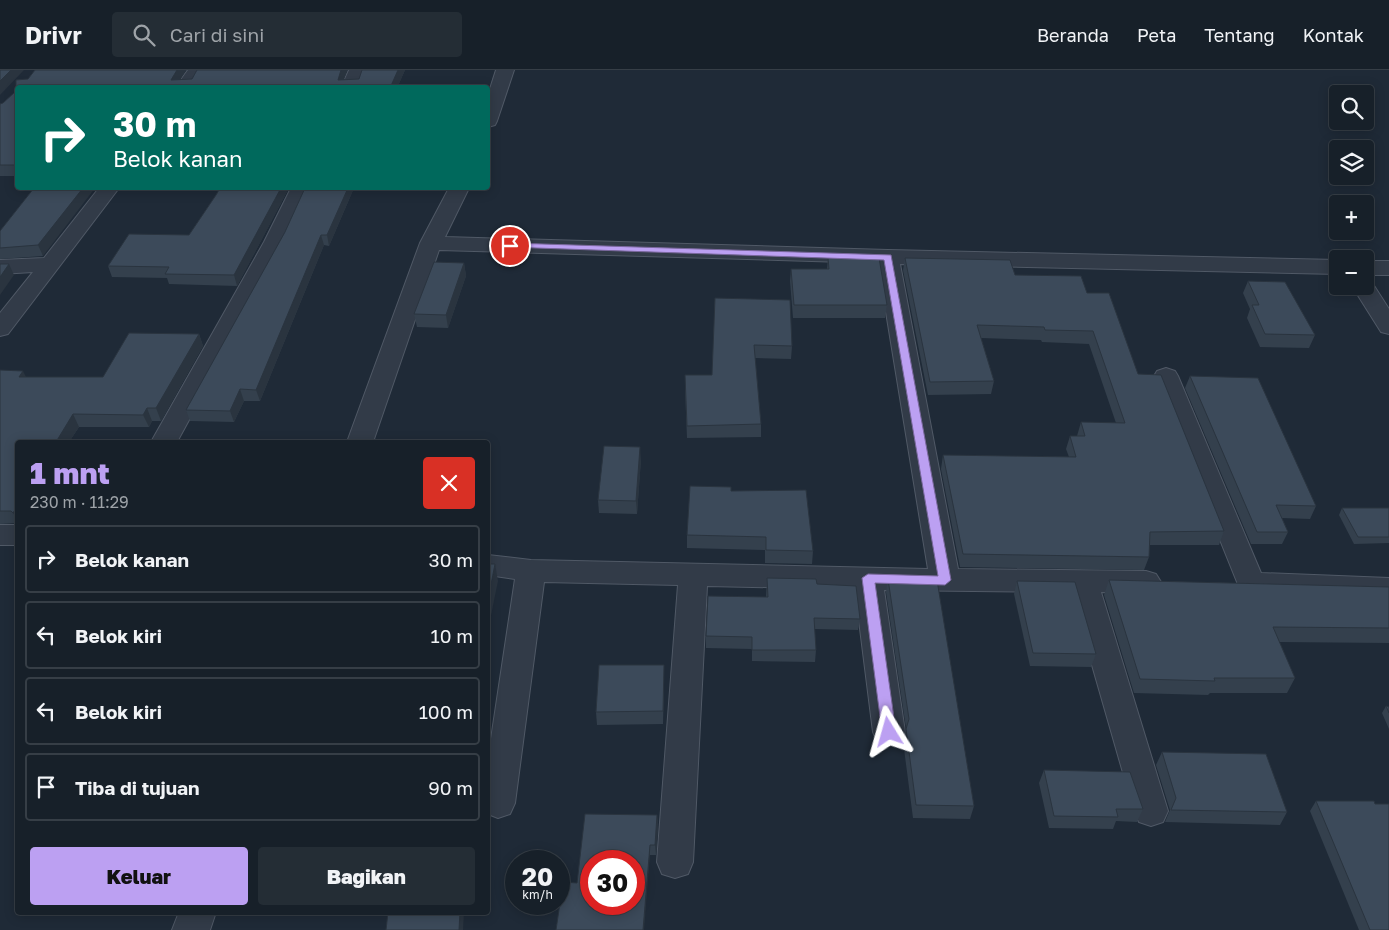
<!DOCTYPE html>
<html lang="id">
<head>
<meta charset="utf-8">
<style>
  body { margin:0; font-family:"Golos Text",sans-serif; background:#242d35; color:#f1f3f6; height:100vh; display:flex; flex-direction:column; font-size:19px; white-space:nowrap }
  * { box-sizing:border-box; margin:0 }
  p { font-size:16px; color:#9ea3a8 }
  .icon { flex:none; width:28px; height:28px; fill:none; stroke:currentColor; stroke-width:2; stroke-linecap:round; stroke-linejoin:round }
  .map { position:relative; flex:1; overflow:hidden }
  .details { position:absolute; left:15px; top:370px; width:475px; height:475px; display:flex; flex-direction:column; background:#172029; border-radius:5px; box-shadow:0 2px 12px #0003,0 0 0 1px #363e46 }
  .details>* { flex:none }
  .top-card { position:absolute; left:15px; top:15px; width:475px; height:105px; border-radius:5px; box-shadow:0 2px 12px #0003,0 0 0 1px #363e46; background:#00695c; color:#fff; overflow:hidden }
  .buttons { position:absolute; left:1329px; top:15px; display:grid; gap:10px }
  .buttons a { display:grid; place-items:center; width:45px; height:45px; border-radius:5px; background:#172029; box-shadow:0 2px 12px #0003,0 0 0 1px #363e46; font-size:25px }
  .speed { position:absolute; left:505px; top:780px; display:flex; gap:10px; font-size:25px; font-weight:700; text-align:center }
  .speed>* { display:grid; place-content:center; width:65px; height:65px; border-radius:50%; background:#172029; box-shadow:0 2px 12px #0003,0 0 0 1px #363e46; line-height:1 }
  .speed small { font-size:12px; font-weight:400 }
  .speed .limit { border:8px solid #d22; background:#fff; color:#111 }
  .pin { position:absolute; display:grid; place-items:center; width:42px; height:42px; color:#fff; margin:-21px; border:2px solid #fff; border-radius:50%; box-shadow:0 1px 5px #0007 }
  .me { position:absolute; width:55px; margin:-28px; rotate:352deg; stroke-linejoin:round; filter:drop-shadow(0 0 4px #0008) }
  .turn { display:flex; align-items:center; gap:18px; height:105px; padding:0 15px; font-size:22px }
  .turn .icon { width:65px; height:65px; stroke-width:2.5 }
  .turn b { display:block; font-size:35px; line-height:42px }
  .round { display:grid; place-items:center; flex:none; width:52px; height:52px; border-radius:5px; background:#242d35 }
  .head { display:flex; align-items:center; justify-content:space-between; height:85px; padding:0 15px }
  h1 { font-size:30px; font-weight:800; line-height:38px; color:#bca0f2 }
  .action { display:flex; gap:10px; margin-top:auto; padding:10px 15px }
  .action a { flex:1; height:58px; border-radius:5px; background:#bca0f2; color:#111; font-size:20px; font-weight:800; line-height:58px; text-align:center }
  .action a+a { background:#242d35; color:#f1f3f6 }
  ul { padding:0; list-style:none }
  li { display:flex; align-items:center; gap:15px; height:68px; margin:0 10px 8px; padding:0 5px; border:2px solid #363e46; border-radius:5px }
  li div { flex:1 }
  li b { display:block; font-size:19px }
  li em { font-style:normal }
  header { display:flex; align-items:center; gap:30px; box-sizing:border-box; height:70px; padding:0 25px; background:#172029; border-bottom:1px solid #363e46 }
  header strong { font-size:24px }
  nav { display:flex; gap:28px; margin-inline-start:auto; font-size:18px }
  .search { width:350px; height:45px; background:#242d35; display:flex; align-items:center; gap:12px; box-sizing:border-box; padding:0 18px; border-radius:5px; color:#9ea3a8; font-size:19px }
  .map>svg:first-child { display:block }
  .lines { fill:none; stroke-linecap:round; stroke-linejoin:round }
  .minor-casing { stroke:#505966; stroke-width:2 }
  .minor { fill:#323b48; fill-rule:evenodd }
  .wall { fill:#34404d }
  .shaded-wall { fill:#2a343f }
  .building { fill:#3c4a5a; stroke:#2a343f; fill-rule:evenodd }
  .route { fill:#bca0f2; stroke:#7a689d }
</style>
</head>
<body>
<header>
<strong>Drivr</strong>
<div class="search"><svg class="icon" aria-label="search" viewBox="0 0 24 24"><circle cx="10" cy="10" r="6"/><path d="M15 15l6 6"/></svg>Cari di sini</div>
<nav><a>Beranda</a><a>Peta</a><a>Tentang</a><a>Kontak</a></nav>
</header>
<div class="map">
<svg width="1389" height="860" viewBox="0 0 1389 860">
  <rect width="100%" height="100%" fill="#1f2a37"/>
  <g class="lines">
    <defs>
      <g id="minor">
        <path d="M188,0H206L193,18H175Z"/>
        <path d="M349,0H367L359,18H341Z"/>
        <path d="M496,0H514L497,51L495,55L488,57V25Z"/>
        <path d="M99,118H119L8,264L0,266V243L33,202L0,204V190L44,188Z"/>
        <path d="M291,118H311L286,172L177,372H151L264,172Z"/>
        <path d="M449,118H469L445,167L888,180L1338,190V204L900,194L958,499L1146,501L1156,504L1161,512L1156,520L1146,523L1101,522L1168,741L1163,752L1151,756L1139,752L1134,741L1071,522L884,520L905,662L901,672L889,676L877,672L873,662L855,519L707,516L693,792L688,804L675,808L662,804L657,792L678,515L544,512L515,733L510,744L498,748L488,744V689L515,509L488,505V485L531,490L928,499L878,193L439,180L373,372H347L420,173Z"/>
        <rect x="1365" y="191" width="24" height="14"/>
        <path d="M1365,210L1371,211L1389,239V264L1381,262L1352,216H1365Z"/>
        <path d="M1166,298L1175,301L1178,306L1261,503L1389,508V530L1251,525L1241,522L1154,306L1157,301Z"/>
        <rect x="0" y="455" width="18" height="20"/>
        <path d="M179,842H216L210,860H172Z"/>
      </g>
    </defs>
    <use href="#minor" class="minor-casing"/>
    <use href="#minor" class="minor"/>
  </g>
  <g class="wall">
    <path d="M35,0H186L180,9H192L197,0H347L344,9H359L362,0H405L397,18H18V106H0V34L3,33L16,21V10L28,9Z"/>
    <path d="M34,118L43,186L0,189V161Z"/>
    <path d="M220,118H289L237,216L169,214L167,208L112,207L108,196L189,165L216,125Z"/>
    <path d="M305,118H354L329,176L324,175L260,331H244L234,352L190,351L186,340L285,162Z"/>
    <path d="M828,188L887,235L885,248H793L790,211L791,199H827Z"/>
    <path d="M905,188L1015,205L1087,223L1138,304L1224,461L1219,475H1149V487L1144,500L960,497L941,399L943,385L1069,387L1066,379L1070,366H1077L1081,352L1116,353L1089,274L1042,272L1041,270L981,268L994,311L991,324L928,325L903,200Z"/>
    <path d="M464,193L466,206L448,258L417,257L414,244Z"/>
    <path d="M1248,211L1315,265L1309,278L1260,277L1247,248L1250,239L1243,223Z"/>
    <path d="M715,228L792,276L791,289L755,288L761,354V367L687,368L685,318L712,305Z"/>
    <path d="M199,264L203,276L161,351H152L149,357H79L69,372H18V453L0,454V300L26,307H103Z"/>
    <path d="M1190,306L1316,436L1310,449L1282,448L1288,462L1282,474H1251L1185,318Z"/>
    <path d="M641,389L637,444L599,443L598,430Z"/>
    <path d="M731,421L813,481L812,494L765,493V480L687,478V465Z"/>
    <path d="M1342,438H1389V473L1354,474L1339,445Z"/>
    <path d="M767,508L817,514L860,549L858,560L814,559L816,580L815,592L752,591V579L706,578V566L766,527Z"/>
    <path d="M888,509L974,736L970,749L913,748L903,671L906,658L886,522Z"/>
    <path d="M1109,510L1389,517V573L1279,572L1295,608L1287,623H1210L1208,625L1134,623L1104,525Z"/>
    <path d="M1017,511L1096,584L1091,597L1030,596L1014,524Z"/>
    <path d="M664,608L663,654L597,655L596,642Z"/>
    <path d="M1386,636L1389,637V659L1382,643Z"/>
    <path d="M1162,682L1287,742L1280,755L1165,752L1170,740L1156,695Z"/>
    <path d="M1044,700L1143,739L1137,752L1116,751L1113,759L1049,758L1039,713Z"/>
    <path d="M1316,731L1389,860H1359L1310,741Z"/>
    <path d="M657,745L658,756L656,785H650L577,813Z"/>
  </g>
  <g class="shaded-wall">
    <path d="M11,0H24L0,25V11Z"/>
    <path d="M177,0H186L175,18L171,10Z"/>
    <path d="M341,0H347L341,18L338,10Z"/>
    <path d="M398,0H405L397,18H390Z"/>
    <path d="M83,118H95L43,186L38,175Z"/>
    <path d="M281,118H289L237,216L234,205Z"/>
    <path d="M348,118H354L329,176L327,165Z"/>
    <path d="M321,165L324,175L260,331L256,320Z"/>
    <path d="M464,193L466,206L448,258L446,245Z"/>
    <path d="M9,194L14,205L0,225V207Z"/>
    <path d="M199,264L203,276L161,351L156,338Z"/>
    <path d="M23,301L29,313L19,307Z"/>
    <path d="M240,319L244,331L234,352L230,341Z"/>
    <path d="M147,338L152,351L149,357L143,345Z"/>
    <path d="M73,344L79,357L69,372H56Z"/>
    <path d="M640,377L641,389L637,444L636,431Z"/>
    <path d="M18,435V451L13,443Z"/>
    <path d="M495,494L498,511L488,560V530Z"/>
    <path d="M664,595V608L663,654V641Z"/>
    <path d="M657,745L658,756L656,785L655,775Z"/>
    <path d="M650,775V785L644,860H643Z"/>
    <path d="M460,842H464L463,860H459Z"/>
  </g>
  <g class="building">
    <path d="M0,0H11L0,11Z"/>
    <path d="M35,0H177L171,10L192,9L197,0H341L338,10L359,9L362,0H398L390,18H18V95H0V34L3,33L16,21V10L28,9Z"/>
    <path d="M34,118H83L38,175L0,178V161Z"/>
    <path d="M220,118H281L234,205L165,204L169,197L108,196L129,164L189,165L216,125Z"/>
    <path d="M305,118H348L327,165H321L256,320L240,319L230,341L186,340L285,162Z"/>
    <path d="M828,188H879L887,235H794L791,199H829Z"/>
    <path d="M905,188L1010,190L1015,205L1081,206L1087,223H1109L1138,304L1161,305L1224,461L1150,462L1149,487L963,484L943,385L1076,387L1070,366H1085L1081,352L1125,353L1093,261L1045,260L1044,257L977,255L994,311L930,312Z"/>
    <path d="M434,192L464,193L446,245L414,244Z"/>
    <path d="M0,194H9L0,207Z"/>
    <path d="M1248,211L1285,212L1315,265L1265,264L1252,235H1259Z"/>
    <path d="M715,228L790,230L792,276L754,275L761,354L687,356L685,305H712Z"/>
    <path d="M129,263L199,264L156,338H147L143,345L73,344L56,372H18V435L13,443L11,441H0V300L23,301L19,307H103Z"/>
    <path d="M1190,306L1258,308L1316,436L1276,435L1288,462H1257Z"/>
    <path d="M604,376L640,377L636,431L598,430Z"/>
    <path d="M690,416L731,417V421L806,420L813,481L766,480V467L687,465Z"/>
    <path d="M1342,438H1389V467H1358Z"/>
    <path d="M488,494H495L488,530Z"/>
    <path d="M767,508L816,509L817,514L856,516L860,549L814,548L816,580H752V567L706,566L708,526L768,527Z"/>
    <path d="M888,509L937,510L974,736L916,735L906,659L909,649Z"/>
    <path d="M1109,510L1389,517V558L1273,557L1295,608H1214L1215,611L1140,609Z"/>
    <path d="M1017,511L1075,512L1096,584L1033,583Z"/>
    <path d="M599,595H664L663,641L596,642Z"/>
    <path d="M1386,636L1389,637V643Z"/>
    <path d="M1162,682L1266,684L1287,742L1171,740L1176,728Z"/>
    <path d="M1044,700L1130,702L1143,739H1116L1118,747L1054,746Z"/>
    <path d="M1316,731H1374L1375,734H1389V860H1370Z"/>
    <path d="M585,744L657,745L655,775H650L643,860H556L563,812L577,813ZM591,791H634V834H591Z"/>
    <path d="M388,842H460L459,860H386Z"/>
  </g>
  <path class="route" d="M510,173L891,185L951,510L945,515L875,513L896,662L894,666H884L882,662L862,508L868,504L938,506L884,190L507,177L506,176Z"/>
</svg>
<div class="buttons">
<a><svg class="icon" aria-label="search" viewBox="0 0 24 24"><circle cx="10" cy="10" r="6"/><path d="M15 15l6 6"/></svg></a>
<a><svg class="icon" aria-label="layers" viewBox="0 0 24 24"><path d="M12 4l9 5-9 5-9-5zM3 14l9 5 9-5"/></svg></a>
<a>+</a>
<a>−</a>
</div>
<div class="speed"><div>20<small>km/h</small></div><div class="limit">30</div></div>
<div class="pin" style="left:510px;top:176px;background:#d93025"><svg class="icon" aria-label="arrive" viewBox="0 0 24 24"><path d="M6 21V4h12l-3 4 3 4H6"/></svg></div>
<svg class="me" style="left:889px;top:662px" viewBox="-20 -20 40 40"><path d="M0-17L14 15 0 8-14 15z" fill="#bca0f2" stroke="#fff" stroke-width="4"/></svg>
<div class="top-card">
<div class="turn"><svg class="icon" aria-label="right" viewBox="0 0 24 24"><path d="M7 20v-9h11M14 6l5 5-5 5"/></svg><div><b>30 m</b>Belok kanan</div></div>
</div>
<section class="details">
<div class="head"><div><h1>1 mnt</h1><p>230 m · 11:29</p></div><a class="round" style="background:#d93025;color:#fff"><svg class="icon" aria-label="close" viewBox="0 0 24 24"><path d="M6 6l12 12M18 6L6 18"/></svg></a></div>
<ul>
<li><svg class="icon" aria-label="right" viewBox="0 0 24 24"><path d="M7 20v-9h11M14 6l5 5-5 5"/></svg><div><b>Belok kanan</b></div><em>30 m</em></li>
<li><svg class="icon" aria-label="left" viewBox="0 0 24 24"><path d="M17 20v-9H6M10 6l-5 5 5 5"/></svg><div><b>Belok kiri</b></div><em>10 m</em></li>
<li><svg class="icon" aria-label="left" viewBox="0 0 24 24"><path d="M17 20v-9H6M10 6l-5 5 5 5"/></svg><div><b>Belok kiri</b></div><em>100 m</em></li>
<li><svg class="icon" aria-label="arrive" viewBox="0 0 24 24"><path d="M6 21V4h12l-3 4 3 4H6"/></svg><div><b>Tiba di tujuan</b></div><em>90 m</em></li>
</ul>
<div class="action"><a>Keluar</a><a>Bagikan</a></div>
</section>
</div>
</body>
</html>
